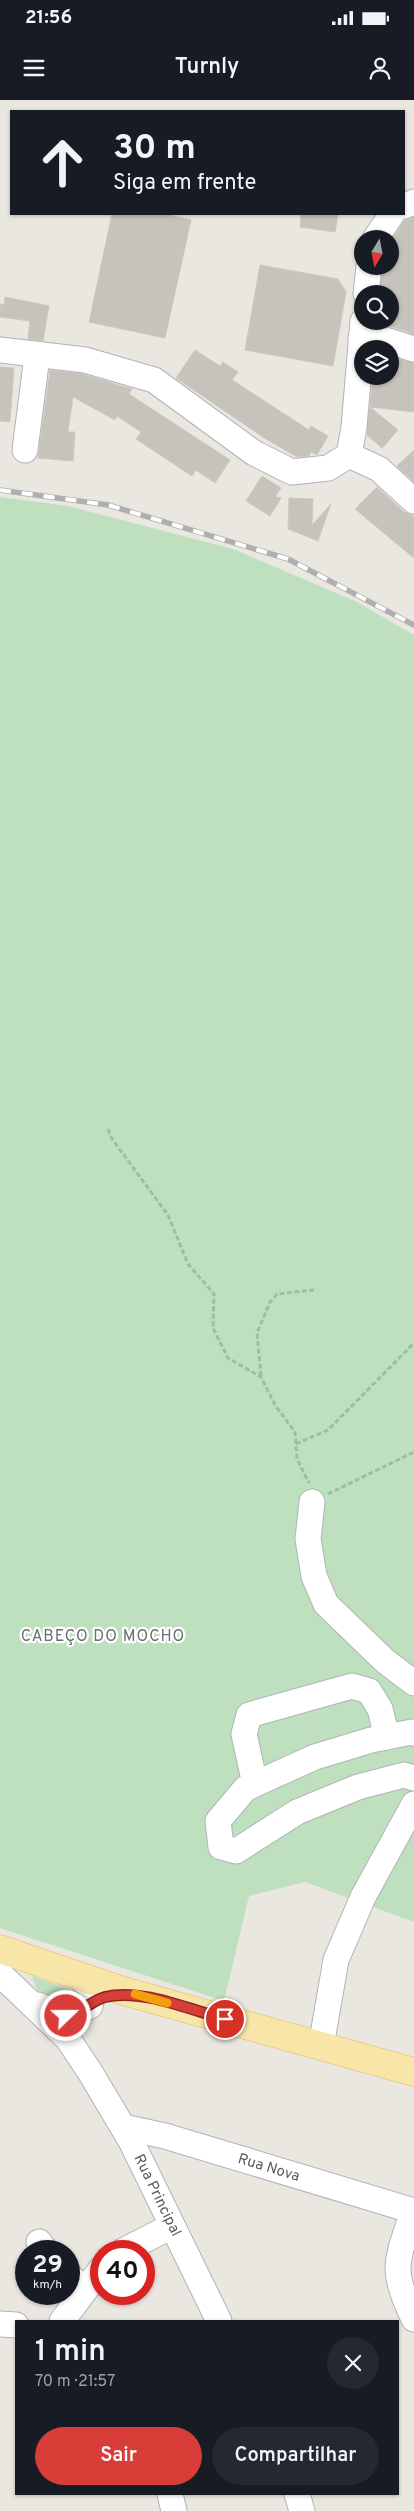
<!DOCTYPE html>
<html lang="pt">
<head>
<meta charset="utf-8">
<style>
  body { margin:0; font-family:Overpass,sans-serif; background:#242831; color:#f1f3f6; height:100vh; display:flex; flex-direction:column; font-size:19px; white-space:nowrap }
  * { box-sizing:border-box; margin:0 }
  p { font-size:16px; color:#9ea1a6 }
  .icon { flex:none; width:28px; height:28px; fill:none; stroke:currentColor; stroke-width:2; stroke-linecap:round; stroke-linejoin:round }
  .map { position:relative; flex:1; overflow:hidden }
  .details { position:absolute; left:15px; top:2220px; width:384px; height:175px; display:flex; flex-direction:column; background:#171b24; border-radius:0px; box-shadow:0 1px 4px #0004 }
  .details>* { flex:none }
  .guide { position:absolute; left:10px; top:10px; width:395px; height:105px; border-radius:0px; box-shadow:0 1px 4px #0004; background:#171b24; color:#f1f3f6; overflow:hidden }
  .needle { width:32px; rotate:190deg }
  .tools { position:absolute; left:354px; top:130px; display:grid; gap:10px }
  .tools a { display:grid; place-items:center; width:45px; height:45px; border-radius:50%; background:#171b24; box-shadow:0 1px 4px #0004; font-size:25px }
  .speed { position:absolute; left:15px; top:2140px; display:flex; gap:10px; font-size:25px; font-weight:700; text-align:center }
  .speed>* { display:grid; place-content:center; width:65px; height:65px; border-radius:50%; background:#171b24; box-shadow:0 1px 4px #0004; line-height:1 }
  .speed small { font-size:12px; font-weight:400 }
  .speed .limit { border:8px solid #d22; background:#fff; color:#111 }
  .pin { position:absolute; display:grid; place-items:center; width:42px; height:42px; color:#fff; margin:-21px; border:2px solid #fff; border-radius:50%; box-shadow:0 1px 5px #0007 }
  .me { position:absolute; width:55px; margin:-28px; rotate:68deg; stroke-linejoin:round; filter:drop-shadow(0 0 4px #0008) }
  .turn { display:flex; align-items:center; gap:18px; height:105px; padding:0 20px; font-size:22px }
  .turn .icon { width:65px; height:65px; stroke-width:2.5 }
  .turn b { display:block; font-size:35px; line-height:42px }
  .round { display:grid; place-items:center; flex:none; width:52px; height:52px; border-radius:26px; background:#242831 }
  .head { display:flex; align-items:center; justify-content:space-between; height:85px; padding:0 20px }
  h1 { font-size:30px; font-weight:600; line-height:38px }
  .primary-button { display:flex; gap:10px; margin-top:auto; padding:10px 20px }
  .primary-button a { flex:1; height:58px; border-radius:30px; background:#d83d38; color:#fff; font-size:20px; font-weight:600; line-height:58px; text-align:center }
  .primary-button a+a { background:#242831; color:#f1f3f6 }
  .status { display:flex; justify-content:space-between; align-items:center; height:35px; padding:0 25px; background:#171b24; direction:ltr }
  .status svg { height:14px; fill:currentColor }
  header { display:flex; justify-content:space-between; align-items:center; height:65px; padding:0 20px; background:#171b24; font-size:22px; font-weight:600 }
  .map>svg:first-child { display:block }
  .green { fill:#bfe0be }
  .building { fill:#c6c2bc; stroke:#cec8bf }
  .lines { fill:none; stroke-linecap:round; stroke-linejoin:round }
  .minor-casing { stroke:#b0b3b6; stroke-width:27 }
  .major-casing { stroke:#e3b860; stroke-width:29 }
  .path { stroke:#98c1a1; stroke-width:3; stroke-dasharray:5 2.5; stroke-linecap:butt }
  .minor { stroke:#fff; stroke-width:25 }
  .major { stroke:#f7e6a8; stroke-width:28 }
  .rail-casing { stroke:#aeafaf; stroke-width:5.5 }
  .rail { stroke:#fff; stroke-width:4; stroke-dasharray:11; stroke-linecap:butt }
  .route-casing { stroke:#8c2824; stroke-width:12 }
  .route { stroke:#d83d38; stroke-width:9 }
  .slow { stroke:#f59e0b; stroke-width:9 }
  .labels { text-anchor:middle; stroke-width:4.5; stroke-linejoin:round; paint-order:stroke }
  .street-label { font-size:15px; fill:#585c5f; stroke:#fff }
  .neighbourhood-label { font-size:16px; letter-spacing:1px; fill:#696e71; stroke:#fff }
</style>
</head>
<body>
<div class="status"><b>21:56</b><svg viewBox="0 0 49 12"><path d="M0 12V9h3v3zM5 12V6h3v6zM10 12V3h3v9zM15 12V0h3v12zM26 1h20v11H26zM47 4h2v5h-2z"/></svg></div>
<header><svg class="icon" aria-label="menu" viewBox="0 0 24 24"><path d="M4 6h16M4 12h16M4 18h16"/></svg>Turnly<svg class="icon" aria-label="person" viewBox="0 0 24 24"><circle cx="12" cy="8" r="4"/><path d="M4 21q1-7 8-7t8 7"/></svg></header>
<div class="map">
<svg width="414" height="2411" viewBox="0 0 414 2411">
  <rect width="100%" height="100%" fill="#eae7e0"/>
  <g class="green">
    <path d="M0,397L68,406L233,449L357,502L414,535V1822L305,1782L249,1796L224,1901L0,1828Z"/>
    <path d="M32,1876L79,1893L77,1903L53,1904L37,1890Z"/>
  </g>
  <g class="building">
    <path d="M112,114H163L191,120L165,238L89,222Z"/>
    <path d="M301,114H338L335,132L300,127Z"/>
    <path d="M414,117V234L390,226V194H380L383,166H390V142L405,120Z"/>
    <path d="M260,165L338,179L346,192L333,266L245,250Z"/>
    <path d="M5,197L49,206L43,241L28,239L30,221L0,217V204L4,205Z"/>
    <path d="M195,250L220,266L223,262L238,272L232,280L309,330L311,326L328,336L317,355L311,352L309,356L297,357L266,339L176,278Z"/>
    <path d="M390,257L414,263V312L370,307L398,330L382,348L367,335L373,276H390Z"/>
    <path d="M0,267L14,268L10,322L0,321Z"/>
    <path d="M50,270L82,274L132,289L129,294L230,360L215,383L196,370L192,376L136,339L141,332L117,316L115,320L73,297L68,332H75L73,361L38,358Z"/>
    <path d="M414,350V382L397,366Z"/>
    <path d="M262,376L281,388L275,397L281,398L270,416L246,401Z"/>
    <path d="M377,387L404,412L414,416V458L355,409Z"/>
    <path d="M289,398L313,399L312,425L331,404L318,441L288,429Z"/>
  </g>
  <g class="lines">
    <defs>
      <g id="minor">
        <path d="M404,106L414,102"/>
        <path d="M375,139L392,114"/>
        <path d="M366,194L369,166"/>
        <path d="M361,239H382L414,249"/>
        <path d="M0,250L85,260L154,280L254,353L292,372L328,368L349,355L354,327L363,221"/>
        <path d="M25,350L37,256"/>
        <path d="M349,355L379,369L414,401"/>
        <path d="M312,1402L308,1439L314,1476L326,1504L385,1561L414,1583"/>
        <path d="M414,1633L412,1632L371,1640L315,1657L255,1684L245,1689L218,1721L221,1747L236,1751L297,1712L358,1687L404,1675L414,1678"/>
        <path d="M255,1684L244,1634L249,1615L352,1586L369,1591L380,1609L387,1637"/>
        <path d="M0,1874L68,1939L90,1972L131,2041L219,2221"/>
        <path d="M38,1905C60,1916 68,1918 90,1906L93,1893L89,1885L77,1876"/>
        <path d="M321,1946L336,1860L363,1797L414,1704"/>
        <path d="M123,2027L165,2036L414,2111"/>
        <path d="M413,2111C397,2162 389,2168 414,2219"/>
        <path d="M39,2142L46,2151"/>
        <path d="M123,2151L172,2126"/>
        <path d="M69,2176L85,2189"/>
        <path d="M62,2221L101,2169"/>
        <path d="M0,2224L16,2225"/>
        <path d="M170,2394L174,2411"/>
        <path d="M297,2394L302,2411"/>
      </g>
      <path id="major" d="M0,1849L120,1890L414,1972"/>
    </defs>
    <use href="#minor" class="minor-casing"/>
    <use href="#major" class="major-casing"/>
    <g class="path">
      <path d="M108,1029L112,1039L168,1115L188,1164L214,1194L213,1228L228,1258L261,1277L275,1305L295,1332L297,1359L309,1383"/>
      <path d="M261,1276L257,1233L270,1202L277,1194L314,1190"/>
      <path d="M296,1344L328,1330L414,1243"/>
      <path d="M328,1394L414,1352"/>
    </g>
    <use href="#minor" class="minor"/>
    <use href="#major" class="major"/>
    <defs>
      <path id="rail" d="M0,390L108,405L288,459L414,525"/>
    </defs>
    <use href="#rail" class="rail-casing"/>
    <use href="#rail" class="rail"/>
  </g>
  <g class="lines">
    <defs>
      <path id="route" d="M66,1916C82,1912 93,1900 105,1897C141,1888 190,1910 225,1919"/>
    </defs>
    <use href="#route" class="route-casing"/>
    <use href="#route" class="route"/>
    <path class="slow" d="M135,1894L167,1903"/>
  </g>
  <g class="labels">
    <g class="street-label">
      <text transform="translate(269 2067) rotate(17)" y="5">Rua Nova</text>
      <text transform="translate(158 2095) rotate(64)" y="5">Rua Principal</text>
    </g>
    <g class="neighbourhood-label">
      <text x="103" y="1541">CABEÇO DO MOCHO</text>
    </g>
  </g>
</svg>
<div class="tools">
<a><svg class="needle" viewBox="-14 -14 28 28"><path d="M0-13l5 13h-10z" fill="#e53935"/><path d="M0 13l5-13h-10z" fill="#9ea1a6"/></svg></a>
<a><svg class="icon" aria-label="search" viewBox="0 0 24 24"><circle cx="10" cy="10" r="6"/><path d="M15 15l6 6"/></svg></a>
<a><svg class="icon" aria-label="layers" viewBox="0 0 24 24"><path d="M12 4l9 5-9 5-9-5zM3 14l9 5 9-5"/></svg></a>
</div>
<div class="speed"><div>29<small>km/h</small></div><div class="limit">40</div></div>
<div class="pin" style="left:225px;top:1919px;background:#d93025"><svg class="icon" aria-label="arrive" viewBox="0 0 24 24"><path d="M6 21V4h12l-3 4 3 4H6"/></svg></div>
<svg class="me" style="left:66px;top:1916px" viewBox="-20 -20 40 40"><circle r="17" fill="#d83d38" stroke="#fff" stroke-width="3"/><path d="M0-11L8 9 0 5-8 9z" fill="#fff"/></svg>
<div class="guide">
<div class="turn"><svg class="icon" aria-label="ahead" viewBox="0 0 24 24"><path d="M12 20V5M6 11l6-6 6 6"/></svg><div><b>30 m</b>Siga em frente</div></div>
</div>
<section class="details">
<div class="head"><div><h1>1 min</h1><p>70 m · 21:57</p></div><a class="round"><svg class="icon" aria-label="close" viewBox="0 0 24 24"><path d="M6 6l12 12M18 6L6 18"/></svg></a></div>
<div class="primary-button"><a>Sair</a><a>Compartilhar</a></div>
</section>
</div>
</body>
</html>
